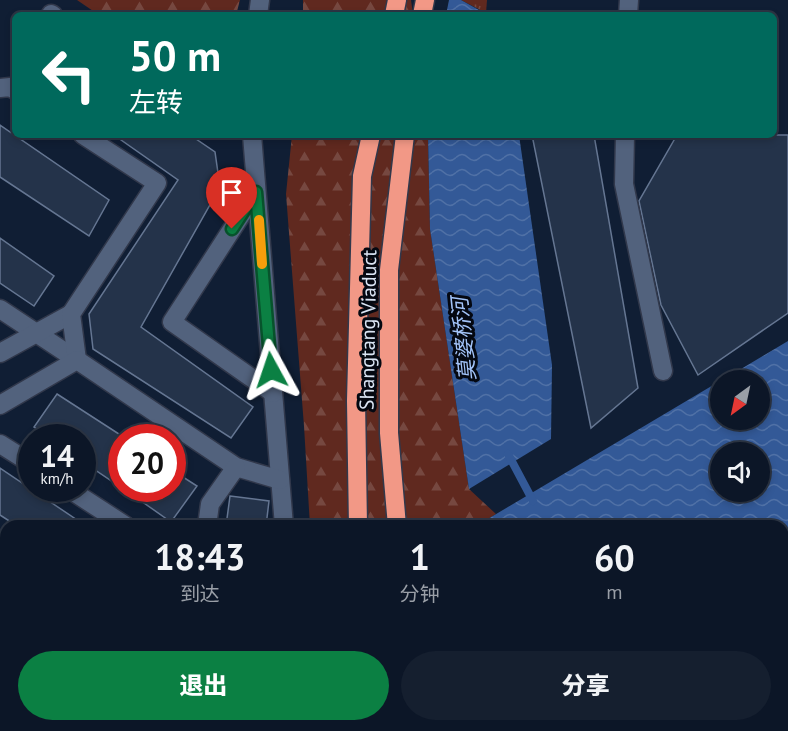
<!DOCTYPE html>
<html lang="zh">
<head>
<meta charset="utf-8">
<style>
  body { margin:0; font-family:"PT Sans","Noto Sans SC",sans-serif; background:#151f2f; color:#f1f3f6; height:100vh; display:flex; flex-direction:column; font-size:22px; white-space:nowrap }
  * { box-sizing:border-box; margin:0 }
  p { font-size:20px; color:#9a9fa7 }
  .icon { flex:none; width:33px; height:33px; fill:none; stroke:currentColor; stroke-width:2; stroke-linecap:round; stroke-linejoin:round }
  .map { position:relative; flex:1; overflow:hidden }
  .drawer { position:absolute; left:0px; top:520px; width:789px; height:212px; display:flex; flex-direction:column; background:#0c1627; border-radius:18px 18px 0 0; box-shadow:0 3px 9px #0003,0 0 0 2px #2c3544 }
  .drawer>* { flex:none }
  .top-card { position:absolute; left:12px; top:12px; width:765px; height:126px; border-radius:9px; box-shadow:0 3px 9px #0003,0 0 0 2px #2c3544; background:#00695c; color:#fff; overflow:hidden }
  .needle { width:39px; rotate:213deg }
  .controls { position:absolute; left:710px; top:370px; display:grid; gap:12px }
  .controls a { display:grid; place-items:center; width:60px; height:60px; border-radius:50%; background:#0c1627; box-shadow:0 3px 9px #0003,0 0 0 2px #2c3544; font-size:30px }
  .speed { position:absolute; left:18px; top:424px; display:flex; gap:12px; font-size:30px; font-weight:700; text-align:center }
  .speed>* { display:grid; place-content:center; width:78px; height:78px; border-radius:50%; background:#0c1627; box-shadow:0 3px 9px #0003,0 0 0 2px #2c3544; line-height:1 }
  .speed small { font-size:15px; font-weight:400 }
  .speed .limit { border:9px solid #d22; background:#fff; color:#111 }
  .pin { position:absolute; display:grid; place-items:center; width:51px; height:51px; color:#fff; margin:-62px -26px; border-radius:50% 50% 50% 0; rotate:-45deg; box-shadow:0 0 6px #0007 }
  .pin .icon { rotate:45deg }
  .me { position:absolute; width:66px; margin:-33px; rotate:355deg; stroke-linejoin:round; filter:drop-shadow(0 0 4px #0008) }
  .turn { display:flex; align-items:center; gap:21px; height:126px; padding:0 18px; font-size:27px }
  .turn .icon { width:78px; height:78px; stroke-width:2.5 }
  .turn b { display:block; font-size:42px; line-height:51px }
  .eta { display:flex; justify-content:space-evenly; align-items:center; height:102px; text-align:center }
  .eta b { font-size:36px; font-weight:800; line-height:42px }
  .action { display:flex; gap:12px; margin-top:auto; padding:12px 18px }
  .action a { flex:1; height:69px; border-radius:36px; background:#0b8043; color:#fff; font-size:24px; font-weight:800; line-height:69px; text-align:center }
  .action a+a { background:#151f2f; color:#f1f3f6 }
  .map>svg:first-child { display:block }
  .grass { fill:url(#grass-tufts) }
  .forest { fill:url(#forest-firs) }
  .water { fill:url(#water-waves); fill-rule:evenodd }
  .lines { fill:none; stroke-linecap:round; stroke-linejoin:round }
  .stream { stroke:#335997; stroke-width:8 }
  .building { fill:#24334a; stroke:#657692; stroke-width:1.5 }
  .minor-casing { stroke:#31384b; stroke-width:21 }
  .highway-casing { stroke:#31384b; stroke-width:21 }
  .minor { stroke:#52627d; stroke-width:18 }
  .highway { stroke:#f29886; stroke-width:18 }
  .route-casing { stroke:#07532c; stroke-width:15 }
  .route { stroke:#0b8043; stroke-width:10 }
  .slow { stroke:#f59e0b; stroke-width:10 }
  .labels { text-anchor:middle; stroke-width:6; stroke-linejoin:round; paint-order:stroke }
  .street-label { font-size:20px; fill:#dbe5f4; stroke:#040811 }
  .water-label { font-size:21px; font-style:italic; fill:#a2c3f8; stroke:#040811 }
</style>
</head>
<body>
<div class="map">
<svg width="788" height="731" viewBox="0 0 788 731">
  <defs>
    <pattern id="grass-tufts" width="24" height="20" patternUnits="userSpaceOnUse" patternTransform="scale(1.5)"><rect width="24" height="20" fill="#60291f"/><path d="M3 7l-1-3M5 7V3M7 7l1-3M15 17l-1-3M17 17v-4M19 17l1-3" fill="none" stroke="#764840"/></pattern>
    <pattern id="forest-firs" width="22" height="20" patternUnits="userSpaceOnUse" patternTransform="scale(1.5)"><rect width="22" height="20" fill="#60291f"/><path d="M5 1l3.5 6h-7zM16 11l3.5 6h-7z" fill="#764840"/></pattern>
    <pattern id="water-waves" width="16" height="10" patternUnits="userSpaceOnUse" patternTransform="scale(1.5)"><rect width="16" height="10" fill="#335997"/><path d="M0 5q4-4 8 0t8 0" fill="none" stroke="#5071a6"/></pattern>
  </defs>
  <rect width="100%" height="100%" fill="#101e34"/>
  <path class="grass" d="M461,0H487L486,13Z"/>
  <g class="forest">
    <path d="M77,0H240L236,15H99Z"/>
    <path d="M303,0H411L413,15H303Z"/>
    <path d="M292,135H428L430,229L469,489L496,514L476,526H310L304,426L286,194Z"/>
    <path d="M322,726H477L478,731H322Z"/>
  </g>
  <g class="water">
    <path d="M449,0H461L488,15H446Z"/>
    <path d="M428,135H519L552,365L551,439L469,489L430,229Z"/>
    <path d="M788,341V731H478L477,726H783V526H476L720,381V420H759V381H721ZM720,453H759V492H720Z"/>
  </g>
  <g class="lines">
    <path class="stream" d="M508,454L533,501"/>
  </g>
  <g class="building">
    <path d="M0,125L109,200L89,236L0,177Z"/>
    <path d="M114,135H190L215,152L220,187L141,327L253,407L231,438L93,349L89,314L178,180Z"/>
    <path d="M532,135H594L638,388L591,428Z"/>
    <path d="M677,135H788V313L698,375L661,305L639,201Z"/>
    <path d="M0,238L54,276L34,306L0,283Z"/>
    <path d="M57,394L122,436V488L82,461V438H50L34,427Z"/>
    <path d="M0,468L86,526H17L0,515Z"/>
    <path d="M172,470L197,486L171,522L124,489H172Z"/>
    <path d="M230,496L269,501L266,526H226Z"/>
  </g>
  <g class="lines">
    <defs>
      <g id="minor">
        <path d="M51,14L53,15"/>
        <path d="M258,15L260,0"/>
        <path d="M628,15L629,0"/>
        <path d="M0,88L10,87L15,90"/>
        <path d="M252,135L284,526"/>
        <path d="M625,135L624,184L663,371"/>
        <path d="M256,192L172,322L273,393"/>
        <path d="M0,309L77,360"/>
        <path d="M0,353L71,314"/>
        <path d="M77,360L71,314L157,183L83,135"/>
        <path d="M0,405L77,360L236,467L280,480"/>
        <path d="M0,444L32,464"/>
        <path d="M69,489L126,526"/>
        <path d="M207,526L210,504L236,467"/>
        <path d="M0,549L6,553"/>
        <path d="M0,669L6,673"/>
        <path d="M88,726L96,731"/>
        <path d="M232,726V731"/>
        <path d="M295,726V731"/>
      </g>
      <g id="highway">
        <path d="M394,15L397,0"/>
        <path d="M422,15L425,0"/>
        <path d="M358,526L356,401L362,176L371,135"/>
        <path d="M397,526L389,433V270L405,135"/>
        <path d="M378,726V731"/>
        <path d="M417,726L418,731"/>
      </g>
    </defs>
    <use href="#minor" class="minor-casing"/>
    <use href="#highway" class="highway-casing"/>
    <use href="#minor" class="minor"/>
    <use href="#highway" class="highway"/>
  </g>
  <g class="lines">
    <defs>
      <path id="route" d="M232,229L256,192L271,370"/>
    </defs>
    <use href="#route" class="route-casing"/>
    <use href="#route" class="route"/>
    <path class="slow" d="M259,220L262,264"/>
  </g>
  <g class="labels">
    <g class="street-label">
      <text transform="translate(368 330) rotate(-89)" y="7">Shangtang Viaduct</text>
    </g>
    <g class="water-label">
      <text transform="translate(464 339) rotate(-96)" y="7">莫婆桥河</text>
    </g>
  </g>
</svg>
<div class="controls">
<a><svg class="needle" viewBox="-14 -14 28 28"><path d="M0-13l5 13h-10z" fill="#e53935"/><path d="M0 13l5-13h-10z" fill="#9a9fa7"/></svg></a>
<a><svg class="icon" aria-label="sound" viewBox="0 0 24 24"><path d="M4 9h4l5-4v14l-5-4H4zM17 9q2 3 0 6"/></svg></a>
</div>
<div class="speed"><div>14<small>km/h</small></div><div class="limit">20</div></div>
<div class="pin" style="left:232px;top:229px;background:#d93025"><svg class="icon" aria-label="arrive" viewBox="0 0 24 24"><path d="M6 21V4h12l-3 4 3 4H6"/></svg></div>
<svg class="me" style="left:271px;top:370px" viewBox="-20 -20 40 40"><path d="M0-17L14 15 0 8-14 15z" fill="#0b8043" stroke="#fff" stroke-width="4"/></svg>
<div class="top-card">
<div class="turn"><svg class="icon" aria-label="left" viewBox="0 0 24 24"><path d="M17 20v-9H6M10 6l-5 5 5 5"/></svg><div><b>50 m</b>左转</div></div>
</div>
<section class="drawer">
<div class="eta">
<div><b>18:43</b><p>到达</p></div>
<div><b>1</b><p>分钟</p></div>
<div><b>60</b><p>m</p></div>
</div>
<div class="action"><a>退出</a><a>分享</a></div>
</section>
</div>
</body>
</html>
